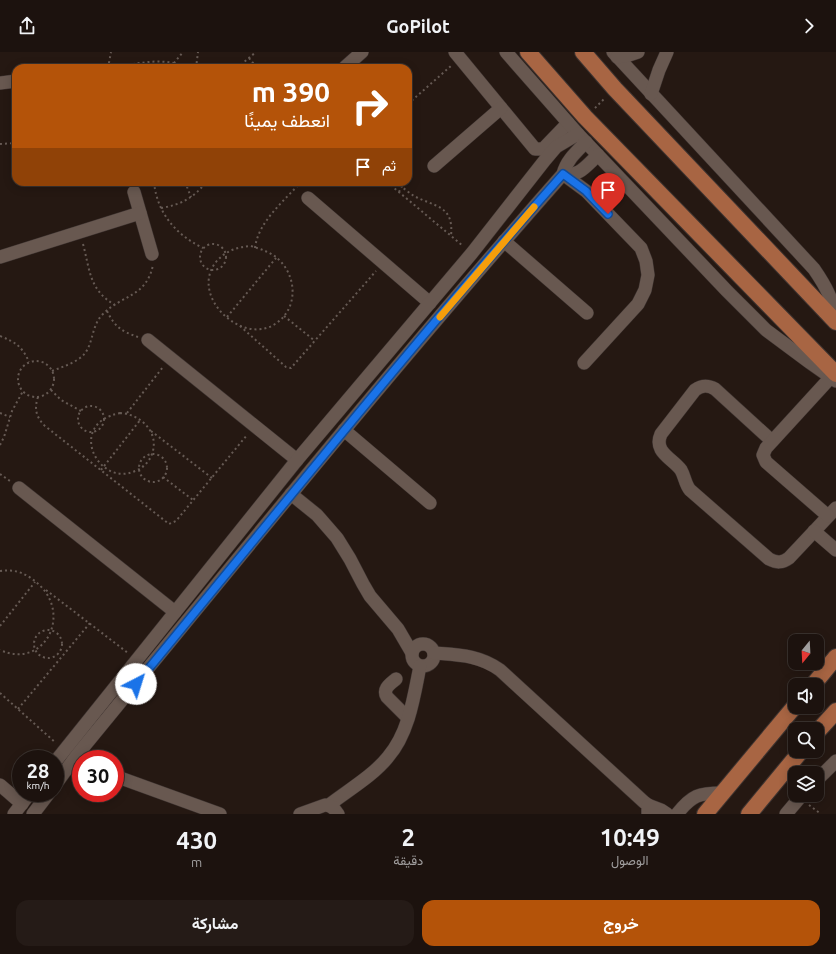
<!DOCTYPE html>
<html lang="ar">
<head>
<meta charset="utf-8">
<style>
  body { margin:0; font-family:Ubuntu,Vazirmatn,sans-serif; background:#251b17; color:#f1f3f6; direction:rtl; height:100vh; display:flex; flex-direction:column; font-size:15px; white-space:nowrap }
  * { box-sizing:border-box; margin:0 }
  p { font-size:13px; color:#a09e9e }
  .icon { flex:none; width:22px; height:22px; fill:none; stroke:currentColor; stroke-width:2; stroke-linecap:round; stroke-linejoin:round }
  .map { position:relative; height:762px; overflow:hidden; direction:ltr }
  .panel { display:flex; flex-direction:column; background:#1c120e; flex:1 }
  .panel>* { flex:none }
  .top-card { position:absolute; left:12px; top:12px; width:400px; height:122px; border-radius:12px; box-shadow:0 2px 10px #0003,0 0 0 1px #3a322e; direction:rtl; background:#b45309; color:#fff; overflow:hidden }
  .needle { width:26px; rotate:198deg }
  .buttons { position:absolute; left:788px; top:582px; display:grid; gap:8px }
  .buttons a { display:grid; place-items:center; width:36px; height:36px; border-radius:8px; background:#1c120e; box-shadow:0 2px 10px #0003,0 0 0 1px #3a322e; font-size:20px }
  .speed { position:absolute; left:12px; top:698px; display:flex; gap:8px; font-size:20px; font-weight:700; text-align:center }
  .speed>* { display:grid; place-content:center; width:52px; height:52px; border-radius:50%; background:#1c120e; box-shadow:0 2px 10px #0003,0 0 0 1px #3a322e; line-height:1 }
  .speed small { font-size:10px; font-weight:400 }
  .speed .limit { border:6px solid #d22; background:#fff; color:#111 }
  .pin { position:absolute; display:grid; place-items:center; width:34px; height:34px; color:#fff; margin:-41px -17px; border-radius:50% 50% 50% 0; rotate:-45deg; box-shadow:0 0 4px #0007 }
  .pin .icon { rotate:45deg }
  .me { position:absolute; width:44px; margin:-22px; rotate:40deg; stroke-linejoin:round; filter:drop-shadow(0 0 3px #0008) }
  .turn { display:flex; align-items:center; gap:14px; height:84px; padding:0 16px; font-size:18px }
  .turn .icon { width:52px; height:52px; stroke-width:2.5 }
  .turn b { display:block; font-size:28px; line-height:34px }
  .then { display:flex; align-items:center; height:38px; padding:0 16px; background:#0003; gap:8px; font-size:15px }
  .eta { display:flex; justify-content:space-evenly; align-items:center; height:68px; text-align:center }
  .eta b { font-size:24px; font-weight:700; line-height:28px }
  .primary-button { display:flex; gap:8px; margin-top:auto; padding:8px 16px }
  .primary-button a { flex:1; height:46px; border-radius:12px; background:#b45309; color:#fff; font-size:16px; font-weight:700; line-height:46px; text-align:center }
  .primary-button a+a { background:#251b17; color:#f1f3f6 }
  header { display:flex; justify-content:space-between; align-items:center; height:52px; padding:0 16px; background:#1c120e; font-size:18px; font-weight:700 }
  .map>svg:first-child { display:block }
  .lines { fill:none; stroke-linecap:round; stroke-linejoin:round }
  .minor-casing { stroke:#3d3330; stroke-width:14 }
  .major-casing { stroke:#3d3330; stroke-width:18 }
  .path { stroke:#665a54; stroke-width:2; stroke-dasharray:2 3; stroke-linecap:butt }
  .minor { stroke:#685850; stroke-width:13 }
  .major { stroke:#a86543; stroke-width:16 }
  .route-casing { stroke:#114b97; stroke-width:10 }
  .route { stroke:#1a73e8; stroke-width:7 }
  .slow { stroke:#f59e0b; stroke-width:7 }
</style>
</head>
<body>
<header><svg class="icon" aria-label="forward" viewBox="0 0 24 24"><path d="M9 5l7 7-7 7"/></svg>GoPilot<svg class="icon" aria-label="share" viewBox="0 0 24 24"><path d="M12 15V3M7 8l5-5 5 5M5 13v7h14v-7"/></svg></header>
<div class="map">
<svg width="836" height="762" viewBox="0 0 836 762">
  <rect width="100%" height="100%" fill="#251812"/>
  <g class="lines">
    <defs>
      <g id="minor">
        <path d="M455,0L535,97H543L568,71"/>
        <path d="M506,0L578,82L727,239L766,278L809,310L836,329"/>
        <path d="M613,0L814,217C825,233 835,250 835,269"/>
        <path d="M617,5L629,3L638,0"/>
        <path d="M345,15L362,0"/>
        <path d="M0,31L16,29"/>
        <path d="M651,42L659,18L667,0"/>
        <path d="M434,114L501,56"/>
        <path d="M563,122L586,139L641,196L646,209L648,223L645,238L638,252L584,311"/>
        <path d="M563,122C578,126 587,113 598,103"/>
        <path d="M134,140L152,202"/>
        <path d="M308,146L430,251"/>
        <path d="M504,189L587,261"/>
        <path d="M0,205L140,161"/>
        <path d="M148,288L297,408"/>
        <path d="M344,378L430,451"/>
        <path d="M772,389L715,337C708,333 702,333 695,338L661,382C653,400 672,406 681,418C685,425 685,432 690,438L769,507C777,511 782,511 789,506L836,456"/>
        <path d="M19,436L175,560"/>
        <path d="M291,442L317,463L337,486L350,507L363,532L370,544L398,577L412,601"/>
        <path d="M828,464L766,410L763,403L766,396L831,325"/>
        <path d="M814,479L836,498"/>
        <circle cx="423" cy="603" r="11"/>
        <path d="M434,601C459,603 479,603 500,618L644,750L648,753V762"/>
        <path d="M396,627C390,632 382,637 387,645L408,666"/>
        <path d="M55,710L297,408L472,201L545,108L556,95L578,82"/>
        <path d="M115,724L220,762"/>
        <path d="M817,728L836,709"/>
        <path d="M0,733L22,752"/>
        <path d="M55,733L77,703C237,508 396,311 563,122C566,109 576,100 586,90"/>
        <path d="M329,753C347,739 374,723 388,705C409,681 414,644 420,614"/>
        <path d="M648,753L661,758L667,762"/>
        <path d="M14,762L30,741"/>
        <path d="M33,762L49,741"/>
        <path d="M300,762L325,753C331,753 335,757 338,762"/>
        <path d="M677,762C692,743 699,741 722,741"/>
        <path d="M786,762L802,743"/>
      </g>
      <g id="major">
        <path d="M528,0L585,65L836,322"/>
        <path d="M583,0L615,37L836,270"/>
        <path d="M813,633L836,605"/>
        <path d="M817,680L836,659"/>
        <path d="M705,762L795,654"/>
        <path d="M749,762L801,699"/>
      </g>
    </defs>
    <use href="#minor" class="minor-casing"/>
    <use href="#major" class="major-casing"/>
    <g class="path">
      <path d="M249,6L257,16"/>
      <path d="M108,16L111,0"/>
      <path d="M113,16C134,12 153,7 174,11"/>
      <path d="M173,16L174,11L183,0"/>
      <path d="M196,16L198,0"/>
      <path d="M237,16L256,0"/>
      <path d="M408,52L452,13"/>
      <path d="M595,56L605,46"/>
      <path d="M0,92L16,91"/>
      <path d="M54,130V132"/>
      <path d="M154,130C157,161 176,183 203,196"/>
      <path d="M185,130L191,145"/>
      <path d="M387,130L463,194"/>
      <path d="M396,130C402,135 408,140 414,144C435,155 454,153 451,184"/>
      <path d="M399,140L404,130"/>
      <path d="M161,156C180,153 194,146 206,130"/>
      <circle cx="213" cy="205" r="13"/>
      <path d="M83,192C90,218 89,238 115,253"/>
      <path d="M251,194C263,198 274,201 282,211C298,230 296,259 275,272C242,294 189,244 216,210C225,199 237,195 251,194Z"/>
      <path d="M255,196C258,170 284,149 301,130"/>
      <path d="M107,259C115,275 121,279 138,285"/>
      <path d="M284,264L315,289"/>
      <path d="M227,265L276,206"/>
      <path d="M240,274L286,315L291,316L376,219"/>
      <path d="M0,284C15,290 22,294 29,310"/>
      <circle cx="36" cy="327" r="18"/>
      <path d="M52,319C62,315 72,312 80,306C94,296 90,276 102,263C122,242 146,246 153,213"/>
      <path d="M51,338L61,348L81,359"/>
      <path d="M38,345C34,357 36,365 45,374L169,472L176,469L247,383"/>
      <circle cx="91" cy="367" r="13"/>
      <path d="M0,361L10,365"/>
      <path d="M120,361C140,362 160,380 152,402C149,410 143,416 135,419C99,436 65,372 120,361Z"/>
      <path d="M127,361L163,315"/>
      <path d="M151,379L212,426"/>
      <path d="M0,393L4,385L12,359L23,339"/>
      <circle cx="153" cy="416" r="14"/>
      <path d="M101,418L141,367"/>
      <path d="M0,422L10,429"/>
      <path d="M163,425L193,448"/>
      <path d="M0,519C12,517 23,520 32,527C76,557 46,619 0,598"/>
      <path d="M46,538L128,601"/>
      <path d="M0,574L35,530"/>
      <circle cx="48" cy="592" r="14"/>
      <path d="M0,641L56,691"/>
      <path d="M18,657L90,571"/>
      <path d="M809,753L821,762"/>
    </g>
    <use href="#minor" class="minor"/>
    <use href="#major" class="major"/>
  </g>
  <g class="lines">
    <defs>
      <path id="route" d="M136,632C277,461 415,288 563,122L586,139L608,162"/>
    </defs>
    <use href="#route" class="route-casing"/>
    <use href="#route" class="route"/>
    <path class="slow" d="M440,265L534,155"/>
  </g>
</svg>
<div class="buttons">
<a><svg class="needle" viewBox="-14 -14 28 28"><path d="M0-13l5 13h-10z" fill="#e53935"/><path d="M0 13l5-13h-10z" fill="#a09e9e"/></svg></a>
<a><svg class="icon" aria-label="sound" viewBox="0 0 24 24"><path d="M4 9h4l5-4v14l-5-4H4zM17 9q2 3 0 6"/></svg></a>
<a><svg class="icon" aria-label="search" viewBox="0 0 24 24"><circle cx="10" cy="10" r="6"/><path d="M15 15l6 6"/></svg></a>
<a><svg class="icon" aria-label="layers" viewBox="0 0 24 24"><path d="M12 4l9 5-9 5-9-5zM3 14l9 5 9-5"/></svg></a>
</div>
<div class="speed"><div>28<small>km/h</small></div><div class="limit">30</div></div>
<div class="pin" style="left:608px;top:162px;background:#d93025"><svg class="icon" aria-label="arrive" viewBox="0 0 24 24"><path d="M6 21V4h12l-3 4 3 4H6"/></svg></div>
<svg class="me" style="left:136px;top:632px" viewBox="-20 -20 40 40"><circle r="19" fill="#fff"/><path d="M0-13L10 11 0 6-10 11z" fill="#1a73e8"/></svg>
<div class="top-card">
<div class="turn"><svg class="icon" aria-label="right" viewBox="0 0 24 24"><path d="M7 20v-9h11M14 6l5 5-5 5"/></svg><div><b>390 m</b>انعطف يمينًا</div></div>
<div class="then">ثم<svg class="icon" aria-label="arrive" viewBox="0 0 24 24"><path d="M6 21V4h12l-3 4 3 4H6"/></svg></div>
</div>
</div>
<section class="panel">
<div class="eta">
<div><b>10:49</b><p>الوصول</p></div>
<div><b>2</b><p>دقيقة</p></div>
<div><b>430</b><p>m</p></div>
</div>
<div class="primary-button"><a>خروج</a><a>مشاركة</a></div>
</section>
</body>
</html>
